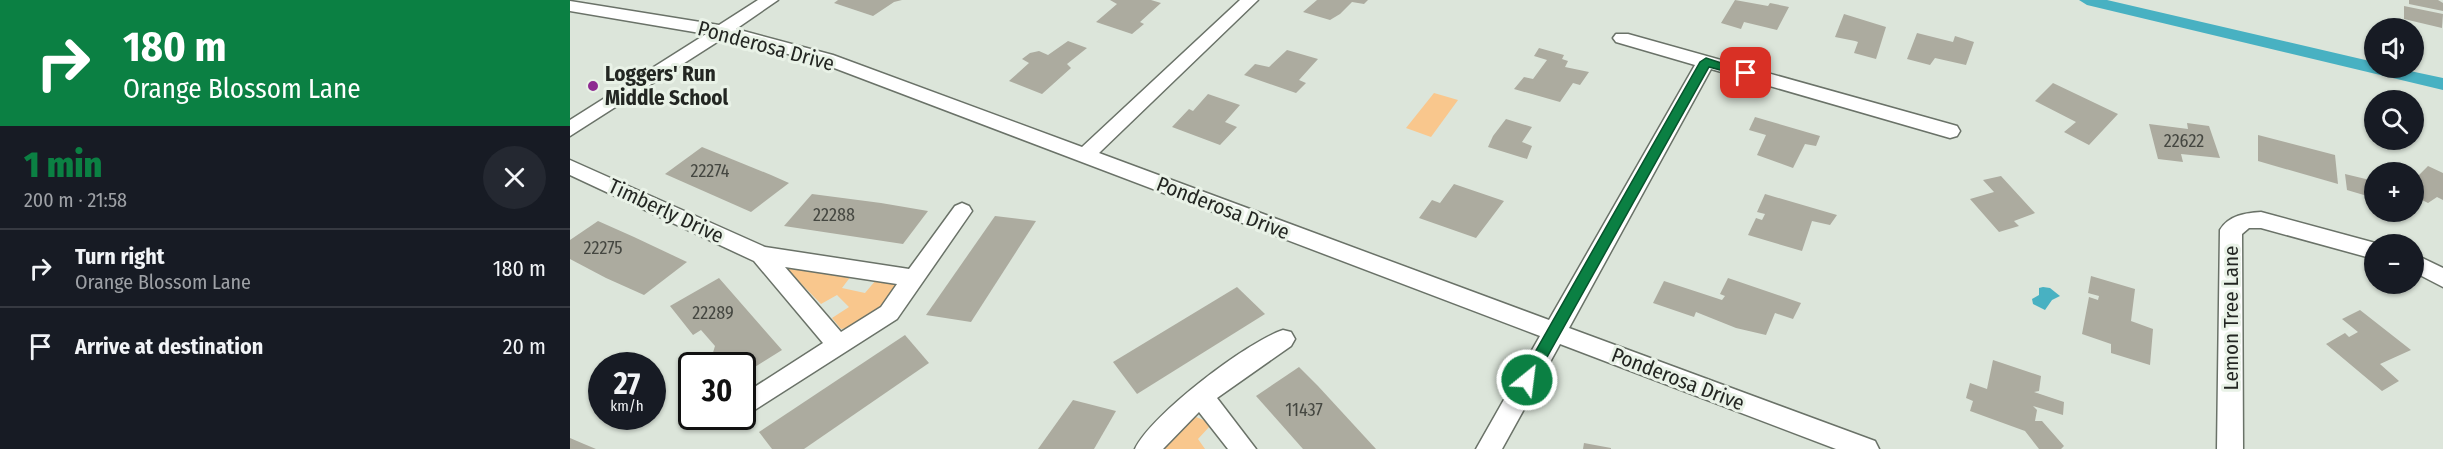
<!DOCTYPE html>
<html lang="en">
<head>
<meta charset="utf-8">
<style>
  body { margin:0; font-family:"Fira Sans Condensed",sans-serif; background:#242831; color:#f1f3f6; height:100vh; display:flex; flex-direction:column; font-size:22px; white-space:nowrap }
  * { box-sizing:border-box; margin:0 }
  p { font-size:20px; color:#9ea1a6 }
  .icon { flex:none; width:33px; height:33px; fill:none; stroke:currentColor; stroke-width:2; stroke-linecap:round; stroke-linejoin:round }
  .map { position:relative; flex:1; overflow:hidden }
  .side { display:flex; flex-direction:column; background:#171b24; width:570px }
  .side>* { flex:none }
  .top-card { background:#0b8043; color:#fff; overflow:hidden }
  .fabs { position:absolute; left:1794px; top:18px; display:grid; gap:12px }
  .fabs a { display:grid; place-items:center; width:60px; height:60px; border-radius:50%; background:#171b24; box-shadow:0 2px 4px #0004; font-size:30px }
  .speed { position:absolute; left:18px; top:352px; display:flex; gap:12px; font-size:30px; font-weight:700; text-align:center }
  .speed>* { display:grid; place-content:center; width:78px; height:78px; border-radius:50%; background:#171b24; box-shadow:0 2px 4px #0004; line-height:1 }
  .speed small { font-size:15px; font-weight:400 }
  .speed .limit { border:3px solid #111; border-radius:9px; background:#fff; color:#111 }
  .pin { position:absolute; display:grid; place-items:center; width:51px; height:51px; color:#fff; margin:-26px; border-radius:12px; box-shadow:0 3px 9px #0006 }
  .me { position:absolute; width:66px; margin:-33px; rotate:29deg; stroke-linejoin:round; filter:drop-shadow(0 0 4px #0008) }
  .turn { display:flex; align-items:center; gap:21px; height:126px; padding:0 24px; font-size:27px }
  .turn .icon { width:78px; height:78px; stroke-width:2.5 }
  .turn b { display:block; font-size:42px; line-height:51px }
  .round { display:grid; place-items:center; flex:none; width:63px; height:63px; border-radius:32px; background:#242831 }
  .head { display:flex; align-items:center; justify-content:space-between; height:102px; padding:0 24px }
  h1 { font-size:36px; font-weight:800; line-height:45px; color:#0b8043 }
  ul { padding:0; list-style:none }
  li { display:flex; align-items:center; gap:18px; height:78px; padding:0 24px; border-top:2px solid #363941 }
  li div { flex:1 }
  li b { display:block; font-size:22px }
  li em { font-style:normal }
  main { display:flex; flex:1; min-height:0 }
  .map>svg:first-child { display:block }
  .green { fill:#f9c78d }
  .water { fill:#48b1c2 }
  .lines { fill:none; stroke-linecap:round; stroke-linejoin:round }
  .canal { fill:#48b1c2; fill-rule:evenodd }
  .building { fill:#acab9f }
  .minor-casing { stroke:#6a7268; stroke-width:3 }
  .minor { fill:#fff; fill-rule:evenodd }
  .route { fill:#0b8043; stroke:#07532c; stroke-width:1.5 }
  .poi-dot { fill:#8e2a91; stroke:#e9f2e7; stroke-width:2 }
  .labels { text-anchor:middle; stroke-width:6; stroke-linejoin:round; paint-order:stroke }
  .number-label { font-size:18px; fill:#454741 }
  .street-label { font-size:21px; fill:#232622; stroke:#e9f2e7 }
  .poi-label { font-size:21px; font-weight:bold; fill:#232622; stroke:#e9f2e7; text-anchor:start }
</style>
</head>
<body>
<main>
<section class="side">
<div class="top-card">
<div class="turn"><svg class="icon" aria-label="right" viewBox="0 0 24 24"><path d="M7 20v-9h11M14 6l5 5-5 5"/></svg><div><b>180 m</b>Orange Blossom Lane</div></div>
</div>
<div class="head"><div><h1>1 min</h1><p>200 m · 21:58</p></div><a class="round"><svg class="icon" aria-label="close" viewBox="0 0 24 24"><path d="M6 6l12 12M18 6L6 18"/></svg></a></div>
<ul>
<li><svg class="icon" aria-label="right" viewBox="0 0 24 24"><path d="M7 20v-9h11M14 6l5 5-5 5"/></svg><div><b>Turn right</b><p>Orange Blossom Lane</p></div><em>180 m</em></li>
<li><svg class="icon" aria-label="arrive" viewBox="0 0 24 24"><path d="M6 21V4h12l-3 4 3 4H6"/></svg><div><b>Arrive at destination</b></div><em>20 m</em></li>
</ul>
</section>
<div class="map">
<svg width="1873" height="449" viewBox="0 0 1873 449">
  <rect width="100%" height="100%" fill="#dce5da"/>
  <g class="green">
    <path d="M864,93L888,100L861,137L836,128Z"/>
    <path d="M214,266L281,276L272,288L295,293L306,280L325,282V292L293,325L271,329L262,318L279,307L267,295L251,304Z"/>
    <path d="M626,417L636,421L640,426L628,439L635,449H588L615,420Z"/>
  </g>
  <path class="water" d="M1473,287L1480,288L1490,296L1482,300L1475,310L1463,304L1462,299L1469,295V288Z"/>
  <g class="lines">
    <path class="canal" d="M1509,0H1537L1804,62V68H1826L1873,78V90L1517,5Z"/>
  </g>
  <g class="building">
    <path d="M268,0H332L324,2L303,16L264,3Z"/>
    <path d="M540,0H581L591,3L570,22L574,24L562,34L526,22L547,4Z"/>
    <path d="M747,0H798L794,4L782,2L770,14L760,20L733,12Z"/>
    <path d="M1165,0L1198,6L1200,3L1219,7L1207,30L1174,22L1171,29L1151,23Z"/>
    <path d="M1839,0H1868L1873,3V11L1839,4Z"/>
    <path d="M1834,6L1873,14L1872,28L1834,19Z"/>
    <path d="M1274,14L1316,27L1306,59L1284,53L1288,42L1285,41L1265,37Z"/>
    <path d="M1347,33L1383,42L1385,36L1404,42L1396,65L1365,58L1360,65L1337,59Z"/>
    <path d="M498,41L517,48L497,64L501,68L472,94L439,81L459,63L452,59L460,53L469,51L478,55Z"/>
    <path d="M969,48L994,55L992,59L998,61L995,67L1019,72L1010,85L1003,83L990,102L944,89L954,77L963,79L977,60L964,56Z"/>
    <path d="M717,50L748,59L729,80L736,83L726,93L674,75L685,64L699,67Z"/>
    <path d="M1483,83L1548,114L1519,145L1494,132L1506,122L1465,101Z"/>
    <path d="M638,94L670,105L655,122L667,127L650,145L602,127L619,109L623,111Z"/>
    <path d="M1185,117L1250,136L1246,146L1235,144L1223,168L1187,155L1196,135L1179,130Z"/>
    <path d="M936,119L962,127L952,142L962,146L957,159L918,147L923,136Z"/>
    <path d="M1617,123L1639,126L1650,158L1611,154L1613,162L1588,159L1579,124L1618,129Z"/>
    <path d="M1688,135L1765,155L1768,184L1688,161Z"/>
    <path d="M132,147L201,175L219,183L181,212L95,174Z"/>
    <path d="M1858,166L1873,173V200L1867,197L1858,203L1844,196V180Z"/>
    <path d="M1775,174L1804,181V198L1777,190Z"/>
    <path d="M1431,176L1465,213L1444,221L1449,226L1429,232L1400,199L1424,192L1413,180Z"/>
    <path d="M884,184L934,201L906,238L849,218L862,200L870,203Z"/>
    <path d="M242,194L311,203L358,211L333,244L214,226Z"/>
    <path d="M1195,194L1267,215L1260,225L1242,221L1232,251L1178,235L1186,218L1192,220L1195,214L1187,212Z"/>
    <path d="M425,216L466,221L401,322L356,315Z"/>
    <path d="M28,221L64,237L117,262L74,295L36,278L0,259V240Z"/>
    <path d="M1521,276L1565,289L1561,321L1583,329L1580,365L1541,353V344L1512,334L1519,297L1528,300L1529,296L1518,293Z"/>
    <path d="M149,278L212,350L172,375V366H150L141,359L145,346L131,330L123,335L100,306Z"/>
    <path d="M1158,278L1231,303L1223,319L1205,313L1196,335L1166,328L1126,312L1124,317L1083,303L1094,281L1152,300L1155,296L1150,294Z"/>
    <path d="M667,287L695,314L567,394L543,362Z"/>
    <path d="M1790,310L1841,350L1810,364L1829,381L1812,391L1756,344L1775,333L1779,337L1788,332L1772,319Z"/>
    <path d="M335,335L359,363L234,449H202L189,432Z"/>
    <path d="M1423,360L1471,376L1469,391L1464,392L1494,402L1493,415L1463,406L1467,410L1465,421H1472L1494,446L1491,449H1469L1455,431L1400,411L1403,401L1396,398L1400,383L1417,389Z"/>
    <path d="M729,367L748,386L806,449H733L686,396Z"/>
    <path d="M503,400L546,411L524,449H468Z"/>
    <path d="M0,438L14,444L26,449H0Z"/>
    <path d="M1014,443L1041,448V449H1013Z"/>
  </g>
  <g class="lines">
    <defs>
      <g id="minor">
        <path d="M188,0H208L166,29L263,55L512,147L670,0H688L529,153L979,320L1125,65L1046,42L1043,38L1046,34H1058L1380,124L1387,126L1390,131L1387,136L1380,138L1141,69L999,328L1305,441L1309,449H1266L990,344L932,449H906L970,336L251,63L155,37L0,136V120L136,34L0,11V1L149,25Z"/>
        <path d="M0,160L195,247L339,269L385,206L392,203L399,206L402,211L327,319L172,418L168,417H172V395L253,343L184,261L0,175ZM215,267L327,284L311,307L271,332Z"/>
        <path d="M1691,212L1809,244H1804V259L1691,228H1679L1672,234L1673,449H1647L1650,230C1659,215 1676,213 1691,212Z"/>
        <path d="M1844,254L1873,268V287L1844,272Z"/>
        <path d="M713,330L721,332L725,339L721,346L647,398L686,449H658L629,412L593,449H565C581,415 677,342 713,330Z"/>
      </g>
    </defs>
    <use href="#minor" class="minor-casing"/>
    <use href="#minor" class="minor"/>
  </g>
  <path class="route" d="M1136,58L1182,73L1176,77L1139,67L962,384H952L949,380L952,375L1130,62Z"/>
  <circle class="poi-dot" cx="23" cy="86" r="6"/>
  <g class="labels">
    <g class="number-label">
      <text x="1614" y="147">22622</text>
      <text x="140" y="177">22274</text>
      <text x="264" y="221">22288</text>
      <text x="33" y="254">22275</text>
      <text x="143" y="319">22289</text>
      <text x="734" y="416">11437</text>
    </g>
    <g class="street-label">
      <text transform="translate(196 46) rotate(15)" y="7">Ponderosa Drive</text>
      <text transform="translate(653 208) rotate(21)" y="7">Ponderosa Drive</text>
      <text transform="translate(96 211) rotate(25)" y="7">Timberly Drive</text>
      <text transform="translate(1661 318) rotate(-90)" y="7">Lemon Tree Lane</text>
      <text transform="translate(1108 379) rotate(21)" y="7">Ponderosa Drive</text>
    </g>
    <g class="poi-label">
      <text x="35" y="81">Loggers' Run<tspan x="35" dy="24">Middle School</tspan></text>
    </g>
  </g>
</svg>
<div class="fabs">
<a><svg class="icon" aria-label="sound" viewBox="0 0 24 24"><path d="M4 9h4l5-4v14l-5-4H4zM17 9q2 3 0 6"/></svg></a>
<a><svg class="icon" aria-label="search" viewBox="0 0 24 24"><circle cx="10" cy="10" r="6"/><path d="M15 15l6 6"/></svg></a>
<a>+</a>
<a>−</a>
</div>
<div class="speed"><div>27<small>km/h</small></div><div class="limit">30</div></div>
<div class="pin" style="left:1176px;top:73px;background:#d93025"><svg class="icon" aria-label="arrive" viewBox="0 0 24 24"><path d="M6 21V4h12l-3 4 3 4H6"/></svg></div>
<svg class="me" style="left:957px;top:380px" viewBox="-20 -20 40 40"><circle r="17" fill="#0b8043" stroke="#fff" stroke-width="3"/><path d="M0-11L8 9 0 5-8 9z" fill="#fff"/></svg>
</div>
</main>
</body>
</html>
